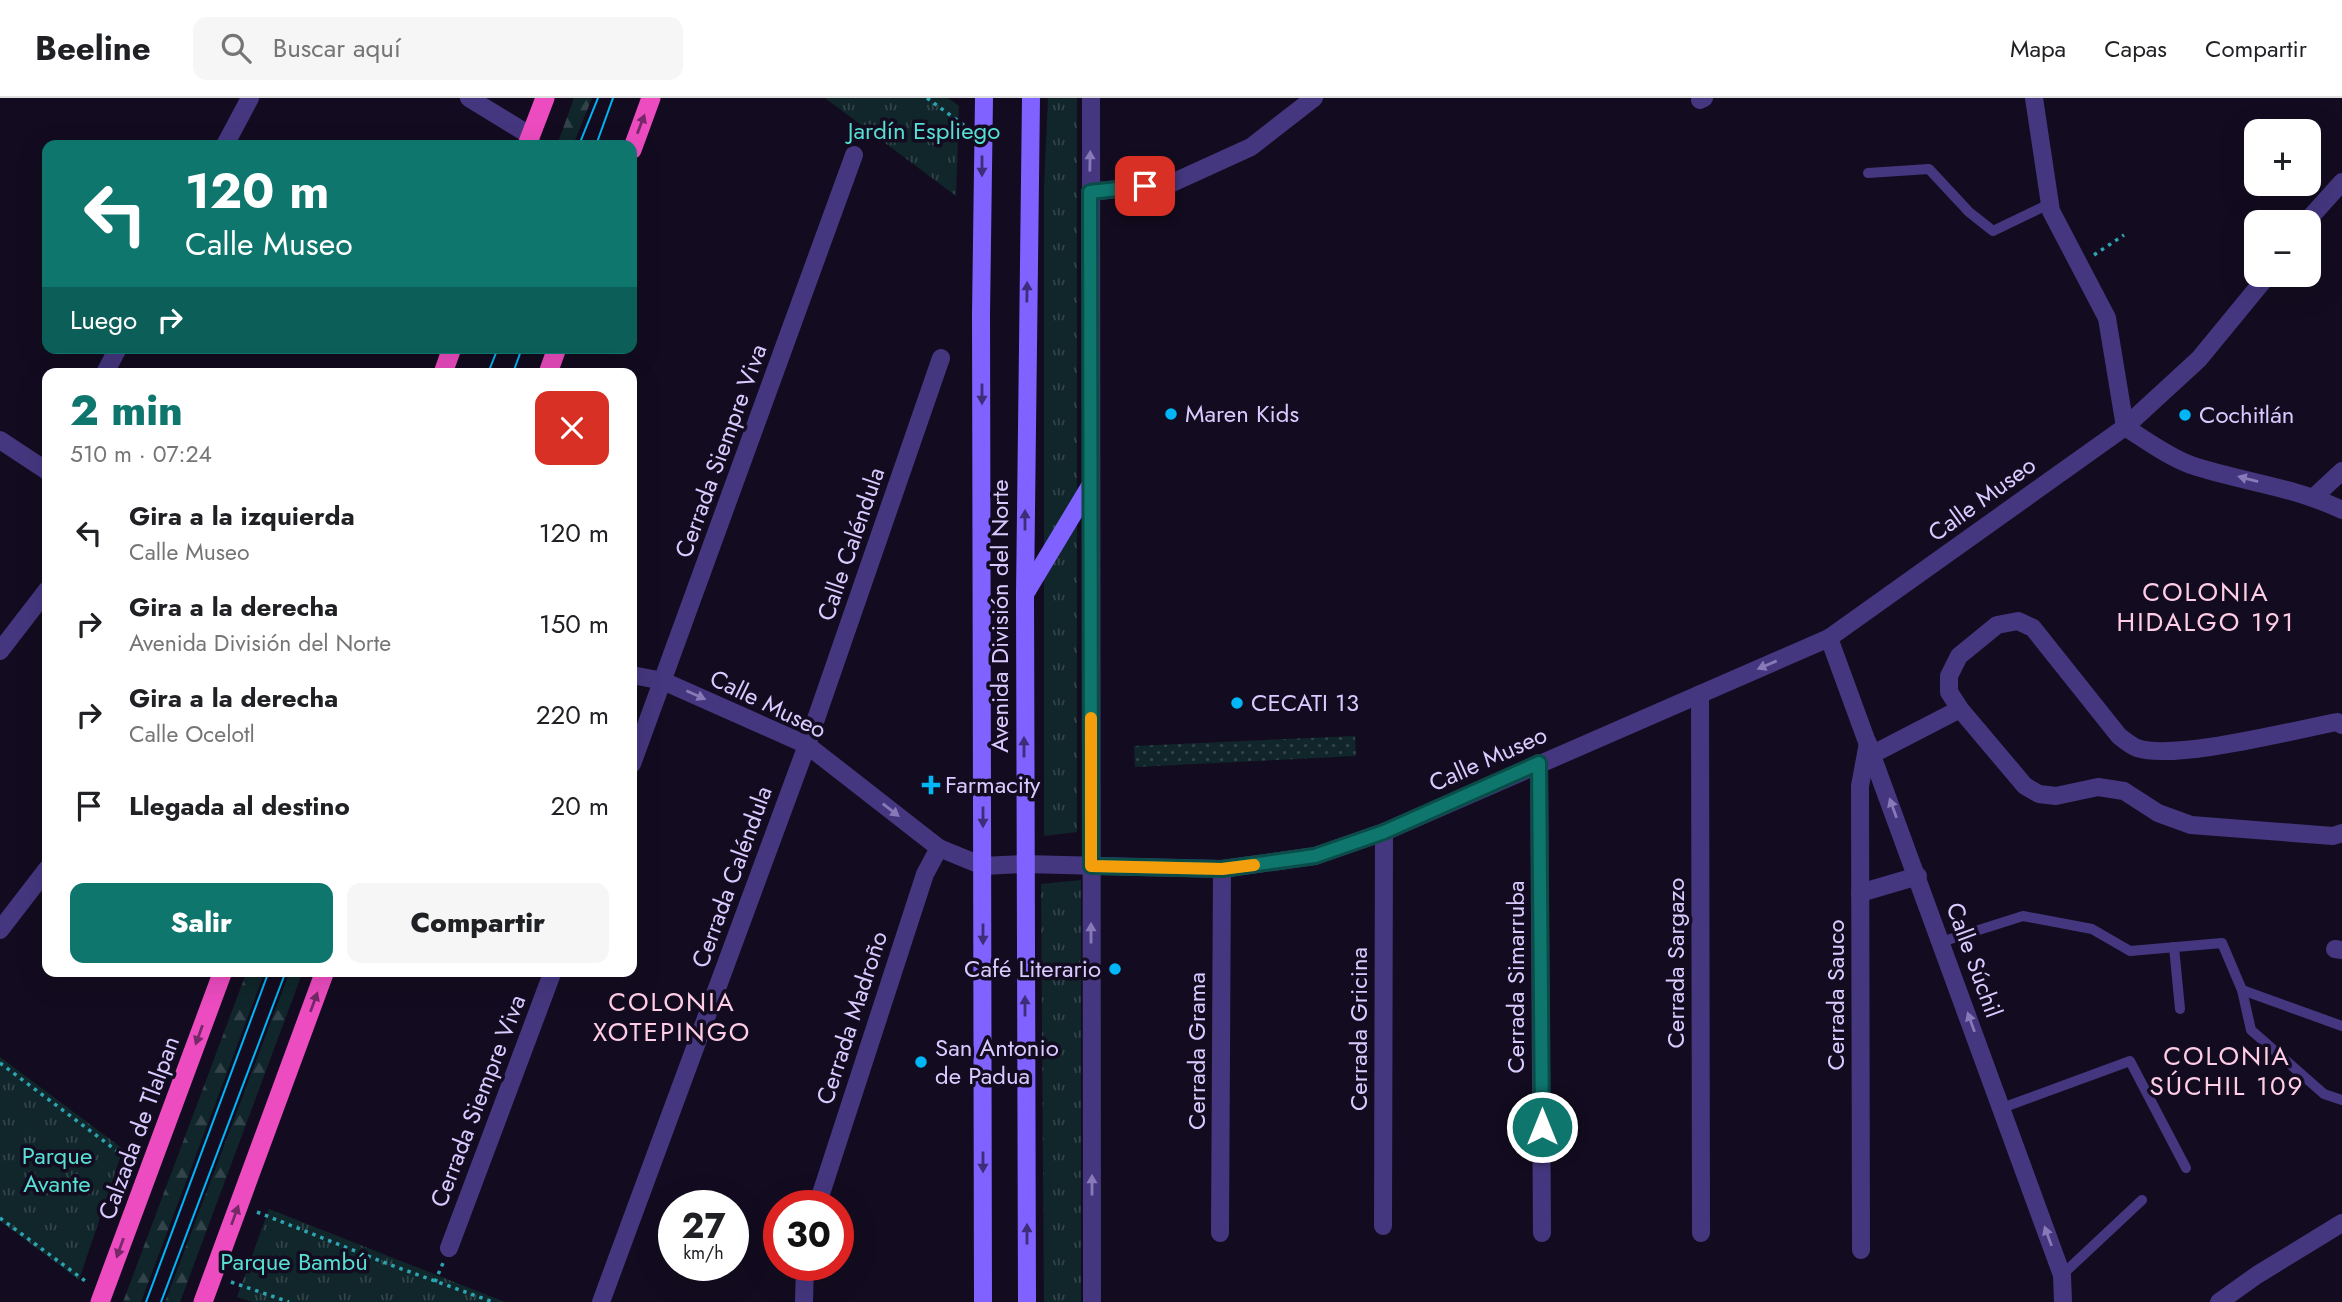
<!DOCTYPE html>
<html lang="es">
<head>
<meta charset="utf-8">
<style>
  body { margin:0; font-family:Jost,sans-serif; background:#f6f6f6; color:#202124; height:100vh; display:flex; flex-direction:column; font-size:26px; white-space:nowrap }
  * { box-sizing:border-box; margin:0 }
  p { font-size:23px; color:#757577 }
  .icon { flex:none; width:38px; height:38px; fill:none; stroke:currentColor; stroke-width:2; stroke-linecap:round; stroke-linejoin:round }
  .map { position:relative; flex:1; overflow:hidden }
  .sheet { position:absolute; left:42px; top:270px; width:595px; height:609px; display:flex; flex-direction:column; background:#fff; border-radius:14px; box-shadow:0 7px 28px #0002 }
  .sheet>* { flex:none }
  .banner { position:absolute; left:42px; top:42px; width:595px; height:214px; border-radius:14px; box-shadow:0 7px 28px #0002; background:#0f766e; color:#fff; overflow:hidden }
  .fabs { position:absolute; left:2244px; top:21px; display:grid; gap:14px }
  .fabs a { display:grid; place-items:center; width:77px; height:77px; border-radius:14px; background:#fff; box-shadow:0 7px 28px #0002; font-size:35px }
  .speed { position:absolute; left:658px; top:1092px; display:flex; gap:14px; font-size:35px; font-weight:700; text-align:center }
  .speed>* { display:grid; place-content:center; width:91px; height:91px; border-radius:50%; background:#fff; box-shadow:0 7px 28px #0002; line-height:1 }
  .speed small { font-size:18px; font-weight:400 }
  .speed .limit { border:10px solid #d22; background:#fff; color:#111 }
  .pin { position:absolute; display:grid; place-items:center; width:60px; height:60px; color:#fff; margin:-30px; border-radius:14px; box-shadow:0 4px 10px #0006 }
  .me { position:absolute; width:77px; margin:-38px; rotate:0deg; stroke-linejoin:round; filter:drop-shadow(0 0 5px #0008) }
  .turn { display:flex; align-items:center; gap:24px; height:147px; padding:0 28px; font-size:32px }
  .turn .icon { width:91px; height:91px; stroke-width:2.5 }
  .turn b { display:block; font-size:49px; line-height:60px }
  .then { display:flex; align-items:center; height:66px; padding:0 28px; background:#0003; gap:14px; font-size:26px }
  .round { display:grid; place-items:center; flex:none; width:74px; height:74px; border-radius:14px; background:#f6f6f6 }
  .summary { display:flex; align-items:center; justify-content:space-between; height:119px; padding:0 28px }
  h1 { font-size:42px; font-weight:800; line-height:52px; color:#0f766e }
  .button { display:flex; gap:14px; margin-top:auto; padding:14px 28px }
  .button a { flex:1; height:80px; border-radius:14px; background:#0f766e; color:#fff; font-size:28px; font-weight:800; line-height:80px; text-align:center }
  .button a+a { background:#f6f6f6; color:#202124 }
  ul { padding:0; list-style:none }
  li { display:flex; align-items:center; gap:21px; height:91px; padding:0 28px }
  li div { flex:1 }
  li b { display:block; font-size:26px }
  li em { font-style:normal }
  header { display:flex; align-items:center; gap:42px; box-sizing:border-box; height:98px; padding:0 35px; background:#fff; border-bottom:2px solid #e0e0e0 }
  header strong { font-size:33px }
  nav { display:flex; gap:38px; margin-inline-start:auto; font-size:24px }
  .search { width:490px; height:63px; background:#f6f6f6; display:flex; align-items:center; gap:18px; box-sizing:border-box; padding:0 24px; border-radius:14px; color:#757577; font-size:26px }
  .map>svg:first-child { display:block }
  .grass { fill:url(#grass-tufts) }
  .forest { fill:url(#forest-firs) }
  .garden { fill:url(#garden-dots) }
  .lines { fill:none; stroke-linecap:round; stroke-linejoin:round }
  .path { stroke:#2da4b1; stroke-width:3.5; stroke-dasharray:3.5 5; stroke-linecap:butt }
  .service { stroke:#45377f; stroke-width:10 }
  .minor { stroke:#45377f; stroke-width:18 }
  .tertiary { stroke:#45377f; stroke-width:18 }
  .secondary { stroke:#7f62ff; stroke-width:18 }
  .trunk { stroke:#ec4cc0; stroke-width:19 }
  .tram { stroke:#00b6f6; stroke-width:2 }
  .oneway { fill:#752968 }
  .oneway2 { fill:#887ab9 }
  .oneway3 { fill:#3e2e79 }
  .route-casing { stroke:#0a4d48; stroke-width:18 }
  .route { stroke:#0f766e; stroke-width:12 }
  .slow { stroke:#f59e0b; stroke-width:12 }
  .poi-dot { fill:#00b6f6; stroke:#130c20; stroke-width:2.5 }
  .labels { text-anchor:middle; stroke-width:7; stroke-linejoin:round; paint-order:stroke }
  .park-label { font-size:24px; fill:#57dfd3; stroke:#130c20 }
  .poi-label { font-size:24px; fill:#d9cbff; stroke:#130c20; text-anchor:start }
  .street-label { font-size:24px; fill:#d9cbff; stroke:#130c20 }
  .neighbourhood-label { font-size:26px; letter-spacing:2px; fill:#ffcde5; stroke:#130c20 }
</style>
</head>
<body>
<header>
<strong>Beeline</strong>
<div class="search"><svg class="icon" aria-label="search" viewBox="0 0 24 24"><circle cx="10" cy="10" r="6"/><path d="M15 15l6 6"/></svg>Buscar aquí</div>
<nav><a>Mapa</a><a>Capas</a><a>Compartir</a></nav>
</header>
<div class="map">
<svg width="2342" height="1204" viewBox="0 0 2342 1204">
  <defs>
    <pattern id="grass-tufts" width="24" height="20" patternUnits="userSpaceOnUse" patternTransform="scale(1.75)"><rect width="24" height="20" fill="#10262a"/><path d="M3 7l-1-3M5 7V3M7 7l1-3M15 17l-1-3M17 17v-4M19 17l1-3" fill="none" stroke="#32444a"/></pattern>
    <pattern id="forest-firs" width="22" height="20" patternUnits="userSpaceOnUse" patternTransform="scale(1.75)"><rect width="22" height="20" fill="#10262a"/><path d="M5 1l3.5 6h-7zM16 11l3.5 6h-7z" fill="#32444a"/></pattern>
    <pattern id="garden-dots" width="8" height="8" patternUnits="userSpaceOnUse" patternTransform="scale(1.75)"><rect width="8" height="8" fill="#10262a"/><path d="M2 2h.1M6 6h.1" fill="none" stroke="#32444a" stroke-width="1.8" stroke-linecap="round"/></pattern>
  </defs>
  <rect width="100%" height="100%" fill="#130c20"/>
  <g class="grass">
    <path d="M825,0H948L959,8L956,98Z"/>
    <path d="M1048,0H1077V734L1044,738V90Z"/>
    <path d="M1081,782V1204H1044L1041,786Z"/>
    <path d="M0,959L123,1051L79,1182L0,1123Z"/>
    <path d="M269,1111L505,1204H252L237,1199Z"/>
  </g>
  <g class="forest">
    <path d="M574,0H592L573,47H557Z"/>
    <path d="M247,873H265L141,1204H123Z"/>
    <path d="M290,873H303L180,1204H165Z"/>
  </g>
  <path class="garden" d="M1355,638L1356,658L1135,669L1134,648Z"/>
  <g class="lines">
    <g class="path">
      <path d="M927,0L965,28"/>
      <path d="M2094,157L2124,137"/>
      <path d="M0,965L133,1065"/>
      <path d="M257,1114L388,1166L493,1204"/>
      <path d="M0,1120L88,1185"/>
      <path d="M231,1184L289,1204"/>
      <path d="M435,1184L443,1165"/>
    </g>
    <g class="service">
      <path d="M1868,75L1929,71L1969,114L1993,133L2049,106"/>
      <path d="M1941,844L2023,818L2092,831L2130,853L2222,845L2242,892L2251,932L2324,996L2342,1002"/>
      <path d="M2174,849L2180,911"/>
      <path d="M2242,892L2342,928"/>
      <path d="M2002,1010L2130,963L2186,1070"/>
      <path d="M2062,1177L2142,1102"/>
    </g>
    <g class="minor">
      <path d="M469,0L531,38"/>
      <path d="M2034,0L2051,113L2107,220L2125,329C2146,342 2167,358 2191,367C2242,384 2292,388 2342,412"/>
      <path d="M1700,2L1704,0"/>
      <path d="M225,47L250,0"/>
      <path d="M1090,94L1172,85L1251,49L1314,0"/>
      <path d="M105,275L118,250"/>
      <path d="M0,342L47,373"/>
      <path d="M2314,399L2342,373"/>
      <path d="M1829,540L2062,1177L2063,1204"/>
      <path d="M0,553L47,492"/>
      <path d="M632,577L663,583L807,647L939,750L983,768"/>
      <path d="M1700,596L1701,1135"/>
      <path d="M2342,627L2337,624C2294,632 2175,663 2137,650C2131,648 2124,642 2119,638L2033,530L2018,523L1997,527L1959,558L1949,578V594L1960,611L2025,688L2039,696L2056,698L2098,689L2124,693L2158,715L2191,727L2333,738L2342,735"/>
      <path d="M1873,656L1960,611"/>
      <path d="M1539,665L1542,1135"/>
      <path d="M632,666L854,57"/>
      <path d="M1860,795L1918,778"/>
      <path d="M0,832L47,771"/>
      <path d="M2335,851L2342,852"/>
      <path d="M817,1108L925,776L939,750"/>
      <path d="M1383,1128L1384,734"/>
      <path d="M1220,1135L1222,771"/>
      <path d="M449,1150L553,873"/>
      <path d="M1861,1152L1860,688L1868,645"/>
      <path d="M601,1204L807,647L941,260"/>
      <path d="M804,1204L805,1167"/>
      <path d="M2219,1204L2257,1177L2342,1125"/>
    </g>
    <g class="tertiary">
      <path d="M1091,0L1092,1204"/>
      <path d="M2306,124L2342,84"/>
      <path d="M983,768L1024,766L1222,771L1315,758L1384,734L1829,540L2125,329L2199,261L2268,177"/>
    </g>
    <g class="secondary">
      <path d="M1025,496L1090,388"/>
      <path d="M983,1204L981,216L984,0"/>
      <path d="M1027,1204L1025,496L1031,0"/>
    </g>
    <g class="trunk">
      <path d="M527,47L545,0"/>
      <path d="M632,52L651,0"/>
      <path d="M443,275L452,250"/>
      <path d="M548,275L557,250"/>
      <path d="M100,1204L223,873"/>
      <path d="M203,1204L325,873"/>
    </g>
    <g class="tram">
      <path d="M579,47L598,0"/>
      <path d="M596,47L613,0"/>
      <path d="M488,275L498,250"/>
      <path d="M513,275L522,250"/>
      <path d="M146,1204L269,873"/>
      <path d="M161,1204L286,873"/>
    </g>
  </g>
  <defs><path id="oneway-solid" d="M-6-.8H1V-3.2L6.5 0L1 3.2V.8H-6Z" transform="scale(1.75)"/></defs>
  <g class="oneway">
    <use href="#oneway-solid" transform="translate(641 26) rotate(-69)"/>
    <use href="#oneway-solid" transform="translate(314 904) rotate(-70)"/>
    <use href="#oneway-solid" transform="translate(199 937) rotate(110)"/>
    <use href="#oneway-solid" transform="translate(235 1117) rotate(-70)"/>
    <use href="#oneway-solid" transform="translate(120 1150) rotate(110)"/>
  </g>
  <g class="oneway2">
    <use href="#oneway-solid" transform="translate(1090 63) rotate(-89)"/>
    <use href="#oneway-solid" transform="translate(2248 381) rotate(-165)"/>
    <use href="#oneway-solid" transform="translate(1767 567) rotate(157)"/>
    <use href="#oneway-solid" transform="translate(696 597) rotate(24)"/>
    <use href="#oneway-solid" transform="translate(1893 710) rotate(-110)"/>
    <use href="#oneway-solid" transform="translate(891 712) rotate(38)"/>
    <use href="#oneway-solid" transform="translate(1091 835) rotate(-90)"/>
    <use href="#oneway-solid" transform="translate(1971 924) rotate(-110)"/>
    <use href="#oneway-solid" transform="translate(1092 1087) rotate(-90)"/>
    <use href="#oneway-solid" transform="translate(2048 1138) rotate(-110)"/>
  </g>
  <g class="oneway3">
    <use href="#oneway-solid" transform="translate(982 68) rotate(90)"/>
    <use href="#oneway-solid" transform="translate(1027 194) rotate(-89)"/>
    <use href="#oneway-solid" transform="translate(982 296) rotate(90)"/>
    <use href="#oneway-solid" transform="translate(1025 422) rotate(-90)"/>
    <use href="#oneway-solid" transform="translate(1024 649) rotate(-90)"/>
    <use href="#oneway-solid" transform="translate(983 719) rotate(90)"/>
    <use href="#oneway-solid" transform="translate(983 836) rotate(90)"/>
    <use href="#oneway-solid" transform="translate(1025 908) rotate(-90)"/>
    <use href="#oneway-solid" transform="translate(983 1064) rotate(90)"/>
    <use href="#oneway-solid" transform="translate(1027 1136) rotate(-90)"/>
  </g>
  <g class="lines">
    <defs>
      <path id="route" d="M1145,88L1090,94L1091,768L1222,771L1315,758L1384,734L1539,665L1542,1029"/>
    </defs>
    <use href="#route" class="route-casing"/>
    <use href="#route" class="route"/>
    <path class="slow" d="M1091,620V768L1222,771L1254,767"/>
  </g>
  <g class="poi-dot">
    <circle cx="1171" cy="316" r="7"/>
    <circle cx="2185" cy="317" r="7"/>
    <circle cx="1237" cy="605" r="7"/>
    <path d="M927.5 676.5h7v7h7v7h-7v7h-7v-7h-7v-7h7z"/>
    <circle cx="1115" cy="871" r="7"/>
    <circle cx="921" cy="964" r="7"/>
  </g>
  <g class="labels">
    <g class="park-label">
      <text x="924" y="41">Jardín Espliego</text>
      <text x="57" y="1066">Parque<tspan x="57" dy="28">Avante</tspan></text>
      <text x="294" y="1172">Parque Bambú</text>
    </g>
    <g class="poi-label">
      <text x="1185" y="324">Maren Kids</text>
      <text x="2199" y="325">Cochitlán</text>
      <text x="1251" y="613">CECATI 13</text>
      <text x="945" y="695">Farmacity</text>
      <text x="1101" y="879" text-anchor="end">Café Literario</text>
      <text x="935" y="958">San Antonio<tspan x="935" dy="28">de Padua</tspan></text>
    </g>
    <g class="street-label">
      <text transform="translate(721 353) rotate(-70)" y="8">Cerrada Siempre Viva</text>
      <text transform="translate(1982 401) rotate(-36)" y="8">Calle Museo</text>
      <text transform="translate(851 446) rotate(-71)" y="8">Calle Caléndula</text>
      <text transform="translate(1000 518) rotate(-90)" y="8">Avenida División del Norte</text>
      <text transform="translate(768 606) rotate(26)" y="8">Calle Museo</text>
      <text transform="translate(1488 661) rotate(-24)" y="8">Calle Museo</text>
      <text transform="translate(732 779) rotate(-70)" y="8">Cerrada Caléndula</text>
      <text transform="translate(1974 862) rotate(70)" y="8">Calle Súchil</text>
      <text transform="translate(1676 865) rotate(-90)" y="8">Cerrada Sargazo</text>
      <text transform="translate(1516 879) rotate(-90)" y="8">Cerrada Simarruba</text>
      <text transform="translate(1836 897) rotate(-90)" y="8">Cerrada Sauco</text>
      <text transform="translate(852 920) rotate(-72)" y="8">Cerrada Madroño</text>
      <text transform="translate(1359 931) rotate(-90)" y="8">Cerrada Gricina</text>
      <text transform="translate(1197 953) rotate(-90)" y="8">Cerrada Grama</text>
      <text transform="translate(478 1003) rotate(-69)" y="8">Cerrada Siempre Viva</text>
      <text transform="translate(139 1030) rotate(-70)" y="8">Calzada de Tlalpan</text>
    </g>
    <g class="neighbourhood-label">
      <text x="2206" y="503">COLONIA<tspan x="2206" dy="30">HIDALGO 191</tspan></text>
      <text x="672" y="913">COLONIA<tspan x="672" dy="30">XOTEPINGO</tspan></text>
      <text x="2227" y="967">COLONIA<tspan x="2227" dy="30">SÚCHIL 109</tspan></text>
    </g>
  </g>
</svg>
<div class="fabs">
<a>+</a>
<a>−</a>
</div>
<div class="speed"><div>27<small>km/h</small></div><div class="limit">30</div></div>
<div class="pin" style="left:1145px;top:88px;background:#d93025"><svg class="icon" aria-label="arrive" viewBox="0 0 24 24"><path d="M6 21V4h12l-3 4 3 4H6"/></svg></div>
<svg class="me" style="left:1542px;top:1029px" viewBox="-20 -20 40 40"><circle r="17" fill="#0f766e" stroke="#fff" stroke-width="3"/><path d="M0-11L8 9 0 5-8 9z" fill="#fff"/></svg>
<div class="banner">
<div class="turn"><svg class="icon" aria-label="left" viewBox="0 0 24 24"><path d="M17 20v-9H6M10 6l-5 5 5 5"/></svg><div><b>120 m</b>Calle Museo</div></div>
<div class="then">Luego<svg class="icon" aria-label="right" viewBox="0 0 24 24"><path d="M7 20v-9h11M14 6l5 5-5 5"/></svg></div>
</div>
<section class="sheet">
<div class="summary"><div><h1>2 min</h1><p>510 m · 07:24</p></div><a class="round" style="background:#d93025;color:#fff"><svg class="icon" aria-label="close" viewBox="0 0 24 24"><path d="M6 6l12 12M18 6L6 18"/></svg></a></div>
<ul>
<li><svg class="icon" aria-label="left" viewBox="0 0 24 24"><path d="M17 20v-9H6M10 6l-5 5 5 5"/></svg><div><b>Gira a la izquierda</b><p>Calle Museo</p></div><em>120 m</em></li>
<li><svg class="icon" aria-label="right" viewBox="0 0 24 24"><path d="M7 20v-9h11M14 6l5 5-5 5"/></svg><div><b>Gira a la derecha</b><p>Avenida División del Norte</p></div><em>150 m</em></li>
<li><svg class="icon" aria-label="right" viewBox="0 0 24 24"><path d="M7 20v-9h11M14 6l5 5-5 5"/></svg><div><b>Gira a la derecha</b><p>Calle Ocelotl</p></div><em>220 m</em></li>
<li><svg class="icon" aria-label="arrive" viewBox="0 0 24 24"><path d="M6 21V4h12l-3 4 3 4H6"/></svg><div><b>Llegada al destino</b></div><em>20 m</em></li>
</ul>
<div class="button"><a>Salir</a><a>Compartir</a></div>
</section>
</div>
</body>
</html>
